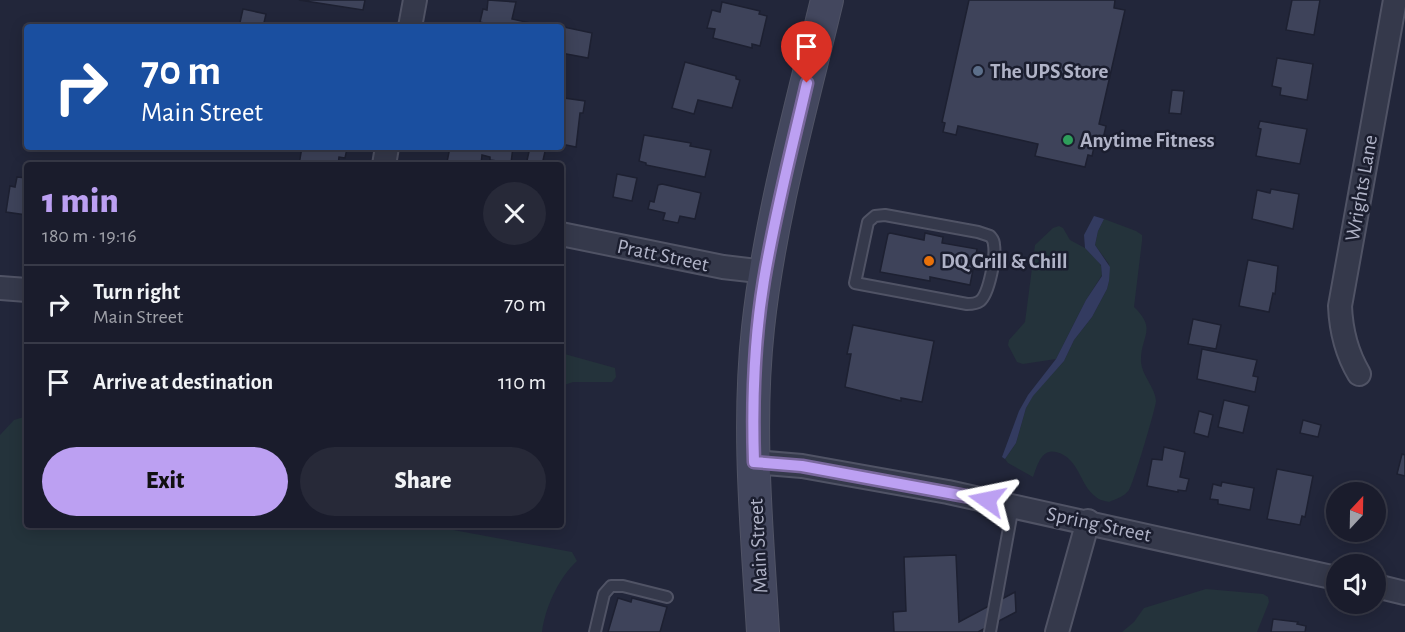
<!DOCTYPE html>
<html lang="en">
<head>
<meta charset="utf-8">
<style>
  body { margin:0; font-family:"Alegreya Sans",sans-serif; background:#272938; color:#f1f3f6; height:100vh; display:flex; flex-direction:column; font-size:22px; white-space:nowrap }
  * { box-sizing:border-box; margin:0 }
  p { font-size:20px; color:#9fa1a9 }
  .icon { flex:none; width:33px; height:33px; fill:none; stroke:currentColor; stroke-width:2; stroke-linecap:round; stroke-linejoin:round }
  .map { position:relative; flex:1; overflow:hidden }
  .panel { position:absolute; left:24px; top:162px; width:540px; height:366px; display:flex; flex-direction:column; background:#1a1c2c; border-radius:6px; box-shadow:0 3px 15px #0003,0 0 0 2px #383a48 }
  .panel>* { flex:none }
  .guide { position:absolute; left:24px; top:24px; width:540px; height:126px; border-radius:6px; box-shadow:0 3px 15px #0003,0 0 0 2px #383a48; background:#1a4fa0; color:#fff; overflow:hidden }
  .needle { width:39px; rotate:22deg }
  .fabs { position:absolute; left:1326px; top:482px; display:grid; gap:12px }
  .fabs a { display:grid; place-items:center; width:60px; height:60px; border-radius:50%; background:#1a1c2c; box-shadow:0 3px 15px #0003,0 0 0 2px #383a48; font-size:30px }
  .pin { position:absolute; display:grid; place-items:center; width:51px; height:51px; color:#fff; margin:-62px -26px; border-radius:50% 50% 50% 0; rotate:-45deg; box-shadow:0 0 6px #0007 }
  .pin .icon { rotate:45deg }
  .me { position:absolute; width:66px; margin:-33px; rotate:282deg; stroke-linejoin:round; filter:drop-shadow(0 0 4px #0008) }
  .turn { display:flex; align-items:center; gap:21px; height:126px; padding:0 18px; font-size:27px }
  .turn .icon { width:78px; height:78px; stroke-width:2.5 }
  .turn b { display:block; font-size:42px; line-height:51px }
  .round { display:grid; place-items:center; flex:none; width:63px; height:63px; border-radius:32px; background:#272938 }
  .summary { display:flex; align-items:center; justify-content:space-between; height:102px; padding:0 18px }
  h1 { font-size:36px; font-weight:800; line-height:45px; color:#bca0f2 }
  .action { display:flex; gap:12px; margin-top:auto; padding:12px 18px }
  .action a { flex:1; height:69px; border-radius:36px; background:#bca0f2; color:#111; font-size:24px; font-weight:800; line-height:69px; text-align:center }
  .action a+a { background:#272938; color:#f1f3f6 }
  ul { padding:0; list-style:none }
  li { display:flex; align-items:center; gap:18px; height:78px; padding:0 18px; border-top:2px solid #383a48 }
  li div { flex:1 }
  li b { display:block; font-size:22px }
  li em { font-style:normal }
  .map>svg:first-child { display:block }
  .green { fill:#24333b }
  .water { fill:#333b60 }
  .building { fill:#3e435a; stroke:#1d2031; stroke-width:1.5 }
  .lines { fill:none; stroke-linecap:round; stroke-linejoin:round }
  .service-casing { stroke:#505365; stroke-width:14 }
  .minor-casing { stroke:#505365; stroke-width:26 }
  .secondary-casing { stroke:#505365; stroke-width:34 }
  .service { stroke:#35394b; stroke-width:10 }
  .minor { stroke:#35394b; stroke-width:22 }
  .secondary { stroke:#43475e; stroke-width:32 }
  .route-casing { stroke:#7a689d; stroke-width:15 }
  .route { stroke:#bca0f2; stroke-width:10 }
  .service-dot { fill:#5c6f8a; stroke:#1b1e2f; stroke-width:2 }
  .leisure-dot { fill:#2e9e5b; stroke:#1b1e2f; stroke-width:2 }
  .food-dot { fill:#e8710a; stroke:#1b1e2f; stroke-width:2 }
  .labels { text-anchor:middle; stroke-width:5; stroke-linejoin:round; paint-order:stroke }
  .poi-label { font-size:21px; font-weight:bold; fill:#b0b3c7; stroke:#1b1e2f; text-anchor:start }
  .street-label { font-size:21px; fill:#b0b3c7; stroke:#1b1e2f }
</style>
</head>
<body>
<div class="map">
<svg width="1405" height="632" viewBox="0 0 1405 632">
  <rect width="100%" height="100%" fill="#22263a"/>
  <g class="green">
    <path d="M1104,219L1136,231L1142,235V241L1134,307C1158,330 1140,336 1141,362C1142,376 1155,387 1156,401C1156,407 1133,485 1129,490C1125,496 1116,499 1109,502C1105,501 1099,500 1096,497C1079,485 1080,458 1056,452C1041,448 1037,467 1033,477L1008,463L1005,459L1016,443L1026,408L1033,395L1064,361L1074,340L1092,317L1107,289L1109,281V264L1095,245L1098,231Z"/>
    <path d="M1059,226L1063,228L1070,240L1085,248L1098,261L1101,266L1102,275L1086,300L1056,359L1023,364L1017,362L1008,345L1009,340L1025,322L1035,245L1053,228Z"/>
    <path d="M561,353L615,368L616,377L612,382H573L561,386Z"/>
    <path d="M27,416V525H443L448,529L572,552L577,561C559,577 545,608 542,632H0V435L14,420Z"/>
    <path d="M1206,589L1263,594L1268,597L1269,602L1257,632H1122L1134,622L1144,608Z"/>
  </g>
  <path class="water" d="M1094,216L1104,219L1098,231L1095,245L1110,267L1109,281L1107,289L1092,317L1074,340L1064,361L1033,396L1026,408L1016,443L1005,459L1002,457L1019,411L1028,395L1056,359L1086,300L1102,276L1101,265L1085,248L1084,235Z"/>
  <g class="building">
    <path d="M299,0H365L363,10Z"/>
    <path d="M488,0L516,2L512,19L535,24V27H483L484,23L480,22L483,9L487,10Z"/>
    <path d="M969,0H1115L1114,8L1125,10L1099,124L1106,126L1103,139L1096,138L1092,156L1088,155L1085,167L1035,156L1038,144L958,126L956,135L943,132L945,123L942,122Z"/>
    <path d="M1292,0H1320L1314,35L1286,30Z"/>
    <path d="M722,2L760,11L759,14L767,16L760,46L752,44V48L713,38L715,29L707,28L712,10L720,12Z"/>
    <path d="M243,9L266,14L263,27H239Z"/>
    <path d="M564,27L592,33L588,58L561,53Z"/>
    <path d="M1277,58L1313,64L1307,100L1280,95L1281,88L1272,86Z"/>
    <path d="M685,62L736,76V79L740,80L732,108L698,100L694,114L672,108Z"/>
    <path d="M1172,90L1184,91L1181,114L1169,113Z"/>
    <path d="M564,98L585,101L583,113H580L576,147L561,144V115Z"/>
    <path d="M1260,121L1307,129L1300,164L1256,156L1261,129L1258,128Z"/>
    <path d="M644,135L691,143L690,146L711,150L705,177L646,165V163L639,161Z"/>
    <path d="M302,147H338L347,149L345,158L339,157L338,165H299Z"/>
    <path d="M450,147H513L511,163L490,160V157L482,155L481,165H458V163L447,162Z"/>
    <path d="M530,147H546L542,165H544H526Z"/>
    <path d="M617,174L637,178L632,201L613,197Z"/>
    <path d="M17,177L27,178V228H24L26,215L6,212L10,186L15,187Z"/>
    <path d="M662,184L701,193L695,219L680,216L678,223L663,220L665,213L648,209L650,201L654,202L658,185Z"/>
    <path d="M1271,189L1299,194L1293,229L1252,219L1257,190L1270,193Z"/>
    <path d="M890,233L924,240L925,233L943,237L942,243L977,249L970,285L930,277V281L880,272L888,234Z"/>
    <path d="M1248,260L1278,266L1275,294L1273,293L1269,312L1239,306Z"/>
    <path d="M1193,319L1221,325L1216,349L1188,344Z"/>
    <path d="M853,325L934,341L922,402L901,398V401L845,387L851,354H847Z"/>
    <path d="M1202,349L1257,360L1253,376L1258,377L1255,392L1197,379Z"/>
    <path d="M1224,400L1249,406L1243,433L1218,427Z"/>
    <path d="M1199,411L1213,415L1208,437L1194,433Z"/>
    <path d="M1303,420L1321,425L1318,437L1300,433Z"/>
    <path d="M1164,447L1185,452L1180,477L1189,479L1186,491L1178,490V492L1147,486L1152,459L1162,460Z"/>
    <path d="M1402,454L1405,455V476L1397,474Z"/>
    <path d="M1277,469L1313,476L1305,517L1302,516L1300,525L1267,519Z"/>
    <path d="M1222,482L1254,488L1250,510L1218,504V500L1210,499L1213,484L1221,486Z"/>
    <path d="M956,555L959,622L1015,592L1016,612L978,632H894L893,612L906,611L904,557Z"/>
    <path d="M618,598L631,602L632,598L667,607L660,632H608Z"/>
    <path d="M1273,619L1298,622L1297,624L1306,626L1305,632H1271Z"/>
  </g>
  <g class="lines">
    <defs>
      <g id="service">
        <path d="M885,215L978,232L990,236C993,240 994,240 994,245C996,256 989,294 980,301C976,304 971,304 967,304L855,283L868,222L875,216Z"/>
        <path d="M595,632L604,594L611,586H623L667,597"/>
        <path d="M990,632L1013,506"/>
      </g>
      <g id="minor">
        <path d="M410,27L415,0"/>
        <path d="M384,165L387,147"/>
        <path d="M561,234L723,267L766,272"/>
        <path d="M0,288L27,290"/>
        <path d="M1359,374C1346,352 1341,331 1340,306L1395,0"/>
        <path d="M754,462L802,466L948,492L1336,578"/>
        <path d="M1376,586L1405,593"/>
        <path d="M1057,632L1088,521"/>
      </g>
      <path id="secondary" d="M763,632C757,531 747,429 758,328C770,217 801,108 827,0"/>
    </defs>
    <use href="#service" class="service-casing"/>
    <use href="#minor" class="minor-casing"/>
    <use href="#secondary" class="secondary-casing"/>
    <use href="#service" class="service"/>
    <use href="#minor" class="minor"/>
    <use href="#secondary" class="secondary"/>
  </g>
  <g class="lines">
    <defs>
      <path id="route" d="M807,83C792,148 775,213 764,280C754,340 752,401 754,462L802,466L987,500"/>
    </defs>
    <use href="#route" class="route-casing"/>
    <use href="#route" class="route"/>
  </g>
  <circle class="service-dot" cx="978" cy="71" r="6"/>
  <circle class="leisure-dot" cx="1068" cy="140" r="6"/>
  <circle class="food-dot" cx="929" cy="261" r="6"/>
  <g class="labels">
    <g class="poi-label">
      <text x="990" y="78">The UPS Store</text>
      <text x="1080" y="147">Anytime Fitness</text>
      <text x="941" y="268">DQ Grill &amp; Chill</text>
    </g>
    <g class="street-label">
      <text transform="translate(1361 188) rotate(-80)" y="7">Wrights Lane</text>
      <text transform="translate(663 255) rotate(12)" y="7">Pratt Street</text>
      <text transform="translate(1099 524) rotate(12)" y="7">Spring Street</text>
      <text transform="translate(758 546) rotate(-93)" y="7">Main Street</text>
    </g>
  </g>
</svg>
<div class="fabs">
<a><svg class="needle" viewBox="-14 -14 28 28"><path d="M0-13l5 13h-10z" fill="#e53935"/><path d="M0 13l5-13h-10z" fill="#9fa1a9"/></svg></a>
<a><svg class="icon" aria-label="sound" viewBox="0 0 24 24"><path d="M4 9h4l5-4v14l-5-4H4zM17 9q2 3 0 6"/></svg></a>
</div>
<div class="pin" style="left:807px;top:83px;background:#d93025"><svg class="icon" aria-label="arrive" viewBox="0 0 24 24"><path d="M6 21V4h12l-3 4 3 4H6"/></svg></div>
<svg class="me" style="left:987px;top:500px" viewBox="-20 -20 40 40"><path d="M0-17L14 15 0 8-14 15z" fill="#bca0f2" stroke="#fff" stroke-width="4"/></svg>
<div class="guide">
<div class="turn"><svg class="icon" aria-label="right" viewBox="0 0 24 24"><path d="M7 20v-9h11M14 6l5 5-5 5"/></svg><div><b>70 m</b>Main Street</div></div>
</div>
<section class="panel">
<div class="summary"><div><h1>1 min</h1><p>180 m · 19:16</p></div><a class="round"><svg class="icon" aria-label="close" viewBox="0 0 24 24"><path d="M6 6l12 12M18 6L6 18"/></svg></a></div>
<ul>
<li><svg class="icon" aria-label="right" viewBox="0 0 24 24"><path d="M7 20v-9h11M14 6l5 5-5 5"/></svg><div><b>Turn right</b><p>Main Street</p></div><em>70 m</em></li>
<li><svg class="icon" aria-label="arrive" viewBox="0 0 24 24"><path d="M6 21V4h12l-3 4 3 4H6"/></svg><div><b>Arrive at destination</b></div><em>110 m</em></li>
</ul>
<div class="action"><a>Exit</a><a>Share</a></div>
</section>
</div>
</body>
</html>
